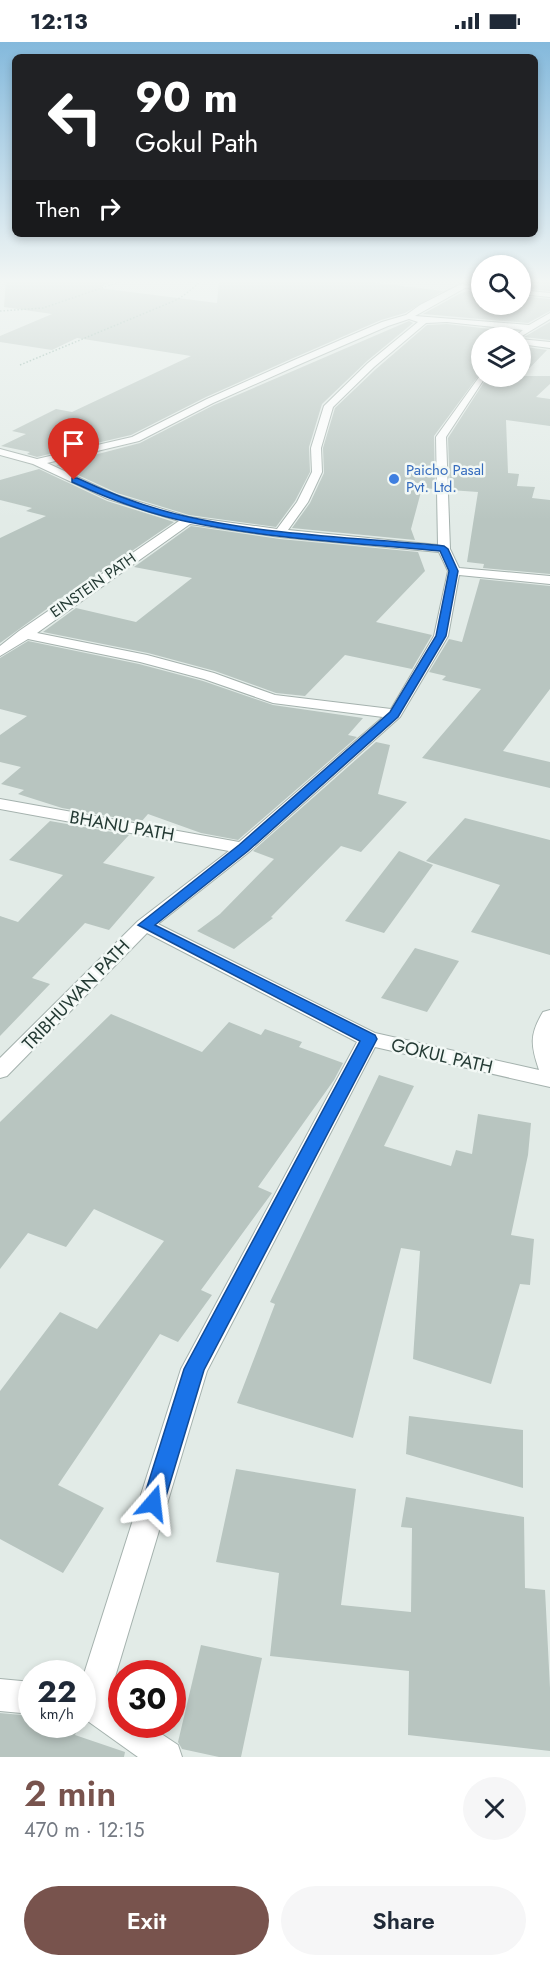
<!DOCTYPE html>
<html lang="en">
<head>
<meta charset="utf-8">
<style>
  body { margin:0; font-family:Jost,sans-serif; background:#f6f6f7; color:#1f2937; height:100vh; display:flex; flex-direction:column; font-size:22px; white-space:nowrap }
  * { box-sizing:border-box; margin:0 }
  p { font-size:20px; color:#747a83 }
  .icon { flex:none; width:33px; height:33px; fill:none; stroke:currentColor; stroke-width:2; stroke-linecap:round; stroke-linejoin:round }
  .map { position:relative; height:1715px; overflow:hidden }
  .sheet { display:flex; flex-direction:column; background:#fff; flex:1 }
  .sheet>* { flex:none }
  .top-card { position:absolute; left:12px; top:12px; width:526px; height:183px; border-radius:9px; box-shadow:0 3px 9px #0003; background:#202124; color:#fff; overflow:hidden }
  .fabs { position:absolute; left:471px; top:213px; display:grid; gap:12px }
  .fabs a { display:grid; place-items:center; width:60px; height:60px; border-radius:50%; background:#fff; box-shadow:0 3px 9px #0003; font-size:30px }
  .speed { position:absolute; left:18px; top:1618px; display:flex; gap:12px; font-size:30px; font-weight:700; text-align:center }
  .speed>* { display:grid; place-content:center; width:78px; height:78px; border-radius:50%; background:#fff; box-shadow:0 3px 9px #0003; line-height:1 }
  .speed small { font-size:15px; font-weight:400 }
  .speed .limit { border:9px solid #d22; background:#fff; color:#111 }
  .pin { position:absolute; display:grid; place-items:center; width:51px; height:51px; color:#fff; margin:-62px -26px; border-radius:50% 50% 50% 0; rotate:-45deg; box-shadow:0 0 6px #0007 }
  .pin .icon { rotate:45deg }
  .me { position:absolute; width:66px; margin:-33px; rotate:17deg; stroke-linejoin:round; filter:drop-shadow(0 0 4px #0008) }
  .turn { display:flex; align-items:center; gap:21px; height:126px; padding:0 24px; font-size:27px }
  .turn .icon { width:78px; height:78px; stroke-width:2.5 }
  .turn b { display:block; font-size:42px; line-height:51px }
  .then { display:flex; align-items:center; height:57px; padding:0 24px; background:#0003; gap:12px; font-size:22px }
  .round { display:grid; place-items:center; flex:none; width:63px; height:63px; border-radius:32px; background:#f6f6f7 }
  .summary { display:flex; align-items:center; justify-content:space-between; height:102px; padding:0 24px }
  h1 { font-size:36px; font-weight:600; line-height:45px; color:#78534d }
  .action { display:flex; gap:12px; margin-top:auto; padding:12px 24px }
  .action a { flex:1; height:69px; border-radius:36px; background:#78534d; color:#fff; font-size:24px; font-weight:600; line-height:69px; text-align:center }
  .action a+a { background:#f6f6f7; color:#1f2937 }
  .status { display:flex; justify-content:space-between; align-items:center; height:42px; padding:0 30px; background:#fff; direction:ltr }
  .status svg { height:16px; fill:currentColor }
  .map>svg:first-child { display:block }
  .building { fill:#b8c5c0 }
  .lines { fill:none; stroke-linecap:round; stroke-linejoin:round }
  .minor-casing { stroke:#a5b2ae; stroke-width:2 }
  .path { stroke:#86ab9f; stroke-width:1.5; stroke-dasharray:1.5 2; stroke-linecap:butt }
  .minor { fill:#fff; fill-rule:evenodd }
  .route { fill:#1a73e8; stroke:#114b97; stroke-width:1.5 }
  .shop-dot { fill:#3f7fe0; stroke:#f2f8f5; stroke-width:2 }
  .labels { text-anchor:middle; stroke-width:5; stroke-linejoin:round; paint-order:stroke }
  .far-shop-label { font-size:15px; fill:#366cbe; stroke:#f2f8f5; text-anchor:start }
  .far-street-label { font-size:15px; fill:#243a34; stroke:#f2f8f5 }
  .street-label { font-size:18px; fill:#243a34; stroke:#f2f8f5 }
</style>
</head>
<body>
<div class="status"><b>12:13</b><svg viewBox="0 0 49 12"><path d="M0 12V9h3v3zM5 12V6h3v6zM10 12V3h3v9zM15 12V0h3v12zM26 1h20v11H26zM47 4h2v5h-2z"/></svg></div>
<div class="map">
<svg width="550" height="1715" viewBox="0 0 550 1715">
  <rect width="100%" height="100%" fill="#e2ebe7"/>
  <g class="building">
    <path d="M6,238H116L99,246L217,261L219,238H354L443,249L405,271L381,278L291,317L206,355L131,393L37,415L27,412L30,410L1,404L26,392L12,389L56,367L72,370L191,314L77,296L52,308L0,300V294L52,272L4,265Z"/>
    <path d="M520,238H550V249L520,246Z"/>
    <path d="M469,249L482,250V262H520V254L550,257V269L528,281L423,272L461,251Z"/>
    <path d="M409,279L413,281L367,319L322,362L309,405L310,430L295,459L276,485L189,473L117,451L56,423L140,401L214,363Z"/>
    <path d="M550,280V298L524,295Z"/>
    <path d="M447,282L517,290L516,293L519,295L482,296V329L434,394L435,447L422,446L411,487L415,498L292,486L310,461L324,431L323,406L335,366L376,327L427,283Z"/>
    <path d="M520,304L547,308L522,334H550V342L536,355L550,357V384L506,378L508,431L519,432L517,444L535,445L532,456L550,458V532L483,526L484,522L467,520L478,450L450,448L448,396L488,334H520Z"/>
    <path d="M39,427L107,459L174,480L75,548L52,561H55L0,601V496L46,474L26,469L32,466L0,458V438Z"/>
    <path d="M191,484L280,497L418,510L425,529L376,580L432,593L412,627L345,613L305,654L276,651L215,629L148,611L43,590L76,566L136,580L192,536L134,525Z"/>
    <path d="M480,537L550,544V647L503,709L550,720V746L422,716L481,647L442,638L446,634L429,630L449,597L462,600Z"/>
    <path d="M28,599L139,622L203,639L273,663L363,676L348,693L357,695L238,798L201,791L148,772L141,780L62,766L18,752L24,748L1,742L21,725L0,720V693L27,674L0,667V616Z"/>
    <path d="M376,700L390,703L378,752L407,760L361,810L341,804L271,875L273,876L234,907L197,889L220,872L274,817L253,809Z"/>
    <path d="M465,776L550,798V913L471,890L500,843L426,819Z"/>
    <path d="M50,779L129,793L103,821L155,835L109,888L85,881L32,936L50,942L0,994V874L18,880L63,833L9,818Z"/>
    <path d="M399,809L433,823L384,891L345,879Z"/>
    <path d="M415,906L459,919L427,970L381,956Z"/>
    <path d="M111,972L202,1010L229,980L261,993L265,987L302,1000L299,1005L343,1021L334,1038L258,1145L272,1151L201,1248L212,1253L178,1300L160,1292L58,1443L104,1466L63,1531L0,1497V1349L60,1270L97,1287L164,1199L94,1167L66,1205L28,1191L0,1227V1080Z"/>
    <path d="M379,1033L414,1044L384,1104L451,1124L456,1108L472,1112L478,1072L531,1081L528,1113L511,1193L534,1197L530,1243L520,1242L491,1342L413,1317L420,1209L401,1206L353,1396L237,1361L275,1262L270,1260Z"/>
    <path d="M409,1374L523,1388V1446L406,1412Z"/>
    <path d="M236,1427L356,1447L341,1563L411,1570L412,1486L401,1485L406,1455L524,1475L525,1546L545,1548L550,1646V1709L408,1693L409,1629L270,1614L279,1531L216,1520Z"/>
    <path d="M201,1603L262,1616L241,1715H219L182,1707L178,1700Z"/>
    <path d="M0,1671L32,1674V1683H79L75,1693L125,1710L124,1715H0Z"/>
  </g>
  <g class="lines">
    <defs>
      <g id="minor">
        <path d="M461,242L482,244V248L465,246L415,274L529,283L550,271V277L522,294L518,292L523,288L447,280L426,281L374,325L333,365L321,406L322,430L308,460L288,488L438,503L436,395L482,331V334H486L446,395L450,507L459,526L550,534V542L459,533L448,594L400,675L249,810L158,882L375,991L539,1028C531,1004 529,993 543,970L550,968V1045L375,1005L207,1329L109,1655L122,1664V1683H148L178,1703L182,1715H138L82,1675V1638L181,1327L357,1000L147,891L7,1034L0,1036V1016L138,879L229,809L0,767V757L239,800L383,675L273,661L204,637L140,620L28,597L0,614V604L19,589L179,479L108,457L33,422L0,413V407L37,417L132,395L207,357L292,319L382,280L406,273L420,263ZM409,277L418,280L368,321L324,364L311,406L312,430L297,460L277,487L189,475L116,453L47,421L139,399L213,361L298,323L388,284ZM190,482L280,495L439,510L448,529L434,594L391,667L275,653L214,631L147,613L37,591Z"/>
        <path d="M520,248L550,251V255L520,252Z"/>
        <path d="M520,297L550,300V306L520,302Z"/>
        <path d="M0,1637L32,1640V1672L0,1669Z"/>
      </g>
    </defs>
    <use href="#minor" class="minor-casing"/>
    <g class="path">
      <path d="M179,238L198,241"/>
      <path d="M0,269L43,266L125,238"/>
      <path d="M20,323L174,259C187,253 194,243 205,238"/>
    </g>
    <use href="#minor" class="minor"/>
  </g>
  <linearGradient id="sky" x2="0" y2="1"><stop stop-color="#84b9dc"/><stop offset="0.5" stop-color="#f2f6f4"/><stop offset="1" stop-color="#f2f6f4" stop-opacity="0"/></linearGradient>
  <rect width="550" height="478" fill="url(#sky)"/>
  <path class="route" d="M72,436H77C113,453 151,467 189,475C269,493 361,496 444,504L448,507L458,529L446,594L398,675L248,809L155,883L375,993L377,997L204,1328L164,1461L161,1468L153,1471L145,1468L142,1461L184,1327L360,999L138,883L239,803L390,670L436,594L449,529L440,509C356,501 271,497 189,480C148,472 109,457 72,440Z"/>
  <circle class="shop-dot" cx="394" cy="437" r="6"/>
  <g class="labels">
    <g class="far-shop-label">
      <text x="406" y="433">Paicho Pasal<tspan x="406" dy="17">Pvt. Ltd.</tspan></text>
    </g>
    <g class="far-street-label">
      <text transform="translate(93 543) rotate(-35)" y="5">EINSTEIN PATH</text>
    </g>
    <g class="street-label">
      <text transform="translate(122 784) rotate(10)" y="6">BHANU PATH</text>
      <text transform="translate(76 953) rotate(-46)" y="6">TRIBHUWAN PATH</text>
      <text transform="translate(442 1014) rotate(13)" y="6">GOKUL PATH</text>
    </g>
  </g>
</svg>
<div class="fabs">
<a><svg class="icon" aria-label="search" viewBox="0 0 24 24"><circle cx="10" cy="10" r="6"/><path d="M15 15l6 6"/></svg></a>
<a><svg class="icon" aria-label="layers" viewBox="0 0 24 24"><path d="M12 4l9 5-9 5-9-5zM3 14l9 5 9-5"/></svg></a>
</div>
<div class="speed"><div>22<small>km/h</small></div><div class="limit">30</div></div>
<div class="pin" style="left:74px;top:438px;background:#d93025"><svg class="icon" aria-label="arrive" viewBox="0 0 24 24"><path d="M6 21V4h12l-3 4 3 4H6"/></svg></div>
<svg class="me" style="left:153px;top:1461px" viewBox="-20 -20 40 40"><path d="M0-17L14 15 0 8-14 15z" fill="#1a73e8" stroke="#fff" stroke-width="4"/></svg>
<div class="top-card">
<div class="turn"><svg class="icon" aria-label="left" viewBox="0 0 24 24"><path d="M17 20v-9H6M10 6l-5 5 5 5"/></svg><div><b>90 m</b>Gokul Path</div></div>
<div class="then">Then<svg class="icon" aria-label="right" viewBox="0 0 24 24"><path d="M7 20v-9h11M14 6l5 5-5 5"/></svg></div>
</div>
</div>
<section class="sheet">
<div class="summary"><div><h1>2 min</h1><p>470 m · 12:15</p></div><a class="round"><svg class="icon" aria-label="close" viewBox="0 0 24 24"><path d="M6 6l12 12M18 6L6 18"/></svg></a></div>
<div class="action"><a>Exit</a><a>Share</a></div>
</section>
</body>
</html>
